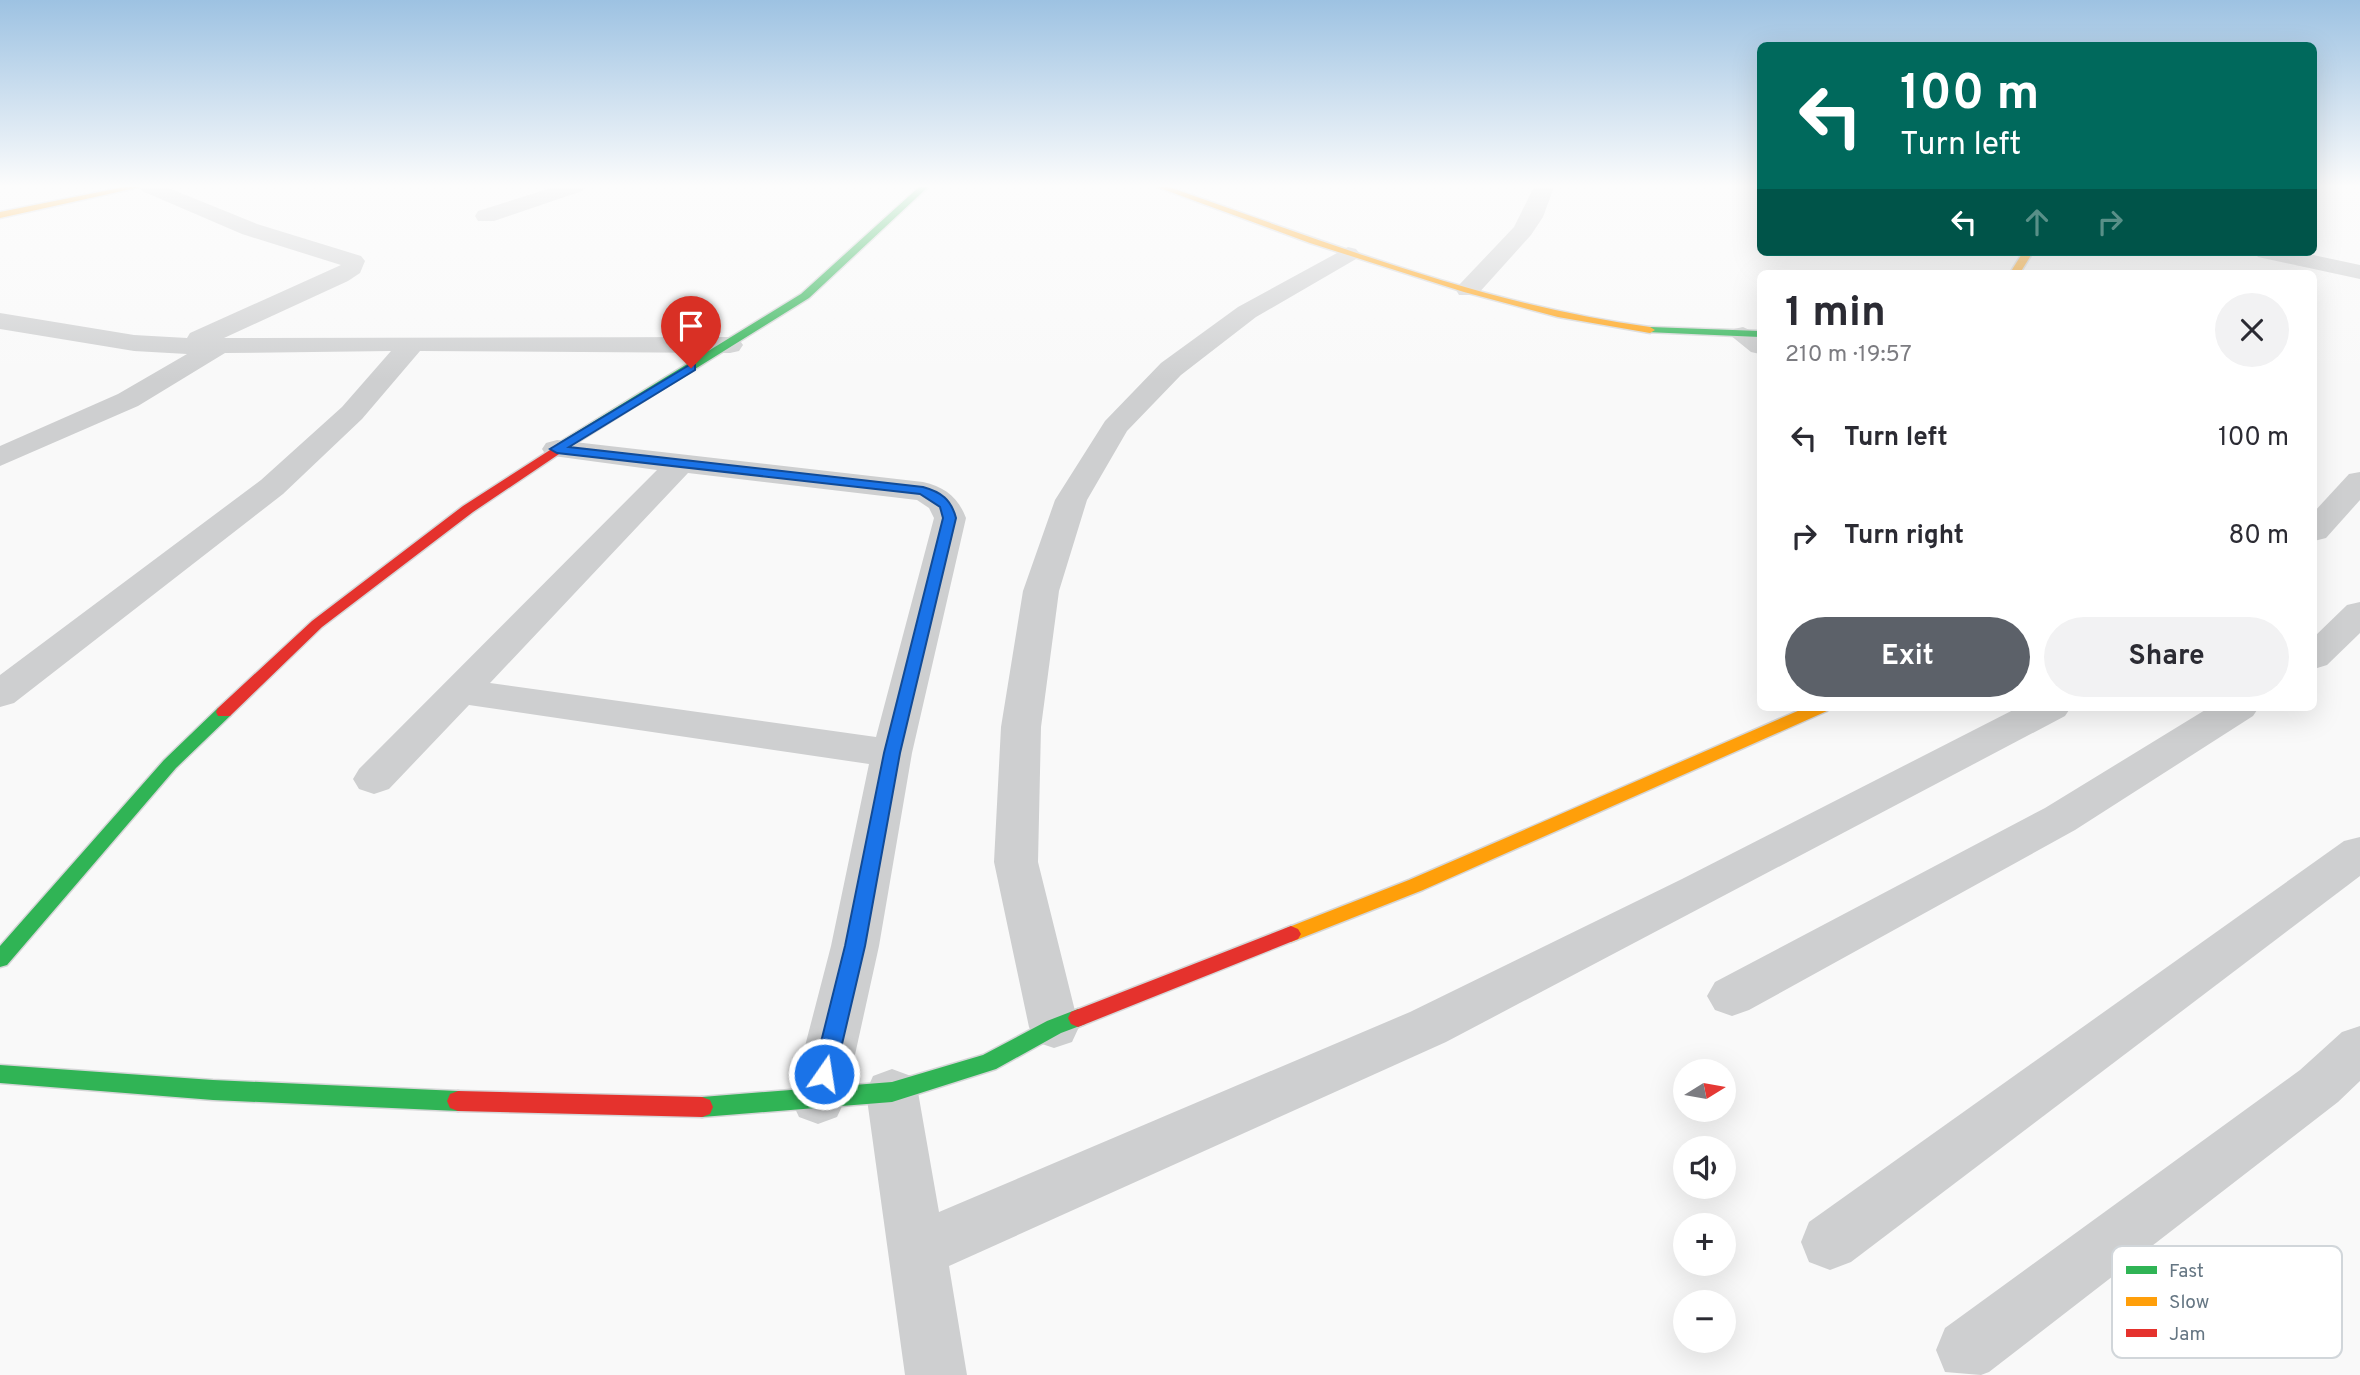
<!DOCTYPE html>
<html lang="en">
<head>
<meta charset="utf-8">
<style>
  body { margin:0; font-family:Overpass,sans-serif; background:#f2f2f3; color:#2b2b33; height:100vh; display:flex; flex-direction:column; font-size:26px; white-space:nowrap }
  * { box-sizing:border-box; margin:0 }
  p { font-size:23px; color:#7c7c81 }
  .icon { flex:none; width:38px; height:38px; fill:none; stroke:currentColor; stroke-width:2; stroke-linecap:round; stroke-linejoin:round }
  .map { position:relative; flex:1; overflow:hidden }
  .sheet { position:absolute; left:1757px; top:270px; width:560px; height:441px; display:flex; flex-direction:column; background:#fff; border-radius:10px; box-shadow:0 7px 28px #0002 }
  .sheet>* { flex:none }
  .banner { position:absolute; left:1757px; top:42px; width:560px; height:214px; border-radius:10px; box-shadow:0 7px 28px #0002; background:#00695c; color:#fff; overflow:hidden }
  .needle { width:46px; rotate:79deg }
  .fabs { position:absolute; left:1673px; top:1059px; display:grid; gap:14px }
  .fabs a { display:grid; place-items:center; width:63px; height:63px; border-radius:50%; background:#fff; box-shadow:0 7px 28px #0002; font-size:35px }
  .pin { position:absolute; display:grid; place-items:center; width:60px; height:60px; color:#fff; margin:-72px -30px; border-radius:50% 50% 50% 0; rotate:-45deg; box-shadow:0 0 7px #0007 }
  .pin .icon { rotate:45deg }
  .me { position:absolute; width:77px; margin:-38px; rotate:13deg; stroke-linejoin:round; filter:drop-shadow(0 0 5px #0008) }
  .turn { display:flex; align-items:center; gap:24px; height:147px; padding:0 28px; font-size:32px }
  .turn .icon { width:91px; height:91px; stroke-width:2.5 }
  .turn b { display:block; font-size:49px; line-height:60px }
  .lanes { display:flex; align-items:center; height:66px; padding:0 28px; background:#0003; justify-content:center; gap:35px; direction:ltr }
  .lanes .off { opacity:.35 }
  .round { display:grid; place-items:center; flex:none; width:74px; height:74px; border-radius:37px; background:#f2f2f3 }
  .head { display:flex; align-items:center; justify-content:space-between; height:119px; padding:0 28px }
  h1 { font-size:42px; font-weight:700; line-height:52px }
  .action { display:flex; gap:14px; margin-top:auto; padding:14px 28px }
  .action a { flex:1; height:80px; border-radius:42px; background:#5c6169; color:#fff; font-size:28px; font-weight:700; line-height:80px; text-align:center }
  .action a+a { background:#f2f2f3; color:#2b2b33 }
  ul { padding:0; list-style:none }
  li { display:flex; align-items:center; gap:21px; height:98px; padding:0 28px }
  li div { flex:1 }
  li b { display:block; font-size:26px }
  li em { font-style:normal }
  .map>svg:first-child { display:block }
  .lines { fill:none; stroke-linecap:round; stroke-linejoin:round }
  .fast-casing { stroke:#d5d6d7; stroke-width:3 }
  .slow-casing { stroke:#d5d6d7; stroke-width:3 }
  .jam-casing { stroke:#d5d6d7; stroke-width:3 }
  .street { fill:#cecfd0; fill-rule:evenodd }
  .fast { fill:#30b455; fill-rule:evenodd }
  .slow { fill:#ff9f0a; fill-rule:evenodd }
  .jam { fill:#e5322d; fill-rule:evenodd }
  .route { fill:#1a73e8; stroke:#114b97; stroke-width:2 }
  .key { fill:#fff; stroke:#d1d6da; stroke-width:2 }
  .key-label { font-size:19px; fill:#657683 }
</style>
</head>
<body>
<div class="map">
<svg width="2360" height="1375" viewBox="0 0 2360 1375">
  <rect width="100%" height="100%" fill="#f9f9f9"/>
  <g class="lines">
    <defs>
      <g id="fast">
        <path d="M919,187H928L809,298L565,450H557V444L801,294Z"/>
        <path d="M1650,327L1760,331V337L1646,332V328Z"/>
        <path d="M224,707L232,712L230,716L176,768L7,965L0,967V946L164,760L218,708Z"/>
        <path d="M1078,1009L1085,1012L1088,1018L1085,1024L1061,1033L996,1069L892,1102L702,1117L694,1114L691,1107L694,1100L702,1097L892,1082L983,1055L1047,1021Z"/>
        <path d="M0,1065L213,1080L458,1091L466,1094L469,1101L466,1108L458,1111L213,1100L0,1083Z"/>
      </g>
      <g id="slow">
        <path d="M124,187H140L0,218V212Z"/>
        <path d="M1157,187H1169C1326,242 1485,305 1650,327L1655,330L1650,333L1558,317L1464,292L1310,243Z"/>
        <path d="M2023,252H2033L2020,273H2010Z"/>
        <path d="M1807,707H1829L1827,711L1423,890L1291,942L1284,939L1281,934L1284,929L1409,880Z"/>
      </g>
      <g id="jam">
        <path d="M561,443L567,447L565,450L473,512L322,627L230,716H218L216,712L218,708L312,621L463,506Z"/>
        <path d="M1291,926L1298,929L1301,934L1298,939L1078,1027L1071,1024L1068,1018L1071,1012Z"/>
        <path d="M458,1091L702,1097L710,1100L713,1107L710,1114L702,1117L458,1111L450,1108L447,1101L450,1094Z"/>
      </g>
    </defs>
    <use href="#fast" class="fast-casing"/>
    <use href="#slow" class="slow-casing"/>
    <use href="#jam" class="jam-casing"/>
    <g class="street">
      <path d="M139,187H166L257,224L361,256L365,261L360,273L348,281L224,338L730,337L739,339L743,345L739,351L730,353L420,351L362,419L283,494L14,703L0,707V675L261,480L342,407L391,351L225,353L138,406L0,466V446L118,394L187,354L134,351L0,329V313L134,335L187,338L190,333L341,265L242,234L142,191Z"/>
      <path d="M554,187H585L582,191L494,221H478L475,216L478,211Z"/>
      <path d="M1534,187H1554L1543,217L1531,235L1477,295H1459L1456,290L1459,285L1514,227Z"/>
      <path d="M1348,247L1356,249L1360,254L1356,259L1256,317L1181,375L1127,431L1087,500L1059,591L1041,727L1038,862L1079,1027L1072,1042L1054,1048L1036,1042L1029,1027L994,862L1001,727L1023,591L1055,500L1105,421L1161,363L1238,307Z"/>
      <path d="M2254,252H2299L2360,265V279L2258,257Z"/>
      <path d="M1743,327L1760,335V354L1751,352L1730,335L1734,329Z"/>
      <path d="M557,440L923,482C945,487 958,497 966,518L912,753L879,946L845,1100L837,1117L818,1124L799,1117L791,1100L831,946L869,764L469,705L389,789L374,794L359,789L353,779L359,769L657,470L546,455L542,449L546,443ZM688,473L917,500L929,508L934,518L876,737L490,683Z"/>
      <path d="M2360,472V500L2326,538L2314,541V512L2349,474Z"/>
      <path d="M2360,602V633L2327,665L2314,669V637L2347,605Z"/>
      <path d="M2019,707H2071L2065,716L1446,1042L949,1266L967,1375H905L866,1092L873,1076L892,1069L911,1076L918,1092L939,1212L1410,1012L1682,879Z"/>
      <path d="M2210,707H2259L2253,716L2075,830L1749,1010L1732,1016L1715,1010L1707,996L1715,982L2045,808Z"/>
      <path d="M2360,837V876L1851,1262L1830,1270L1809,1262L1801,1242L1809,1222L2344,841Z"/>
      <path d="M2360,1026V1081L2338,1102L1989,1372L1981,1375L1945,1372L1936,1350L1945,1328L2300,1070L2342,1032Z"/>
    </g>
    <use href="#fast" class="fast"/>
    <use href="#slow" class="slow"/>
    <use href="#jam" class="jam"/>
  </g>
  <linearGradient id="sky" x2="0" y2="1"><stop stop-color="#9dc2e2"/><stop offset="0.49" stop-color="#fcfcfc"/><stop offset="1" stop-color="#fcfcfc" stop-opacity="0"/></linearGradient>
  <rect width="2360" height="380" fill="url(#sky)"/>
  <path class="route" d="M691,364L695,365V370L569,447L923,487C941,492 951,499 956,518L900,753L865,946L835,1074L832,1081L824,1084L817,1081L813,1074L845,946L884,753L943,518L940,507L920,494L557,453L550,449Z"/>
  <rect x="2112" y="1246" width="230" height="112" rx="10" class="key"/>
  <rect x="2126" y="1266" width="31" height="8" fill="#30b455"/>
  <rect x="2126" y="1297" width="31" height="9" fill="#ff9f0a"/>
  <rect x="2126" y="1329" width="31" height="8" fill="#e5322d"/>
  <g class="key-label">
    <text x="2169" y="1277">Fast</text>
    <text x="2169" y="1308">Slow</text>
    <text x="2169" y="1340">Jam</text>
  </g>
</svg>
<div class="fabs">
<a><svg class="needle" viewBox="-14 -14 28 28"><path d="M0-13l5 13h-10z" fill="#e53935"/><path d="M0 13l5-13h-10z" fill="#7c7c81"/></svg></a>
<a><svg class="icon" aria-label="sound" viewBox="0 0 24 24"><path d="M4 9h4l5-4v14l-5-4H4zM17 9q2 3 0 6"/></svg></a>
<a>+</a>
<a>−</a>
</div>
<div class="pin" style="left:691px;top:368px;background:#d93025"><svg class="icon" aria-label="arrive" viewBox="0 0 24 24"><path d="M6 21V4h12l-3 4 3 4H6"/></svg></div>
<svg class="me" style="left:824px;top:1074px" viewBox="-20 -20 40 40"><circle r="17" fill="#1a73e8" stroke="#fff" stroke-width="3"/><path d="M0-11L8 9 0 5-8 9z" fill="#fff"/></svg>
<div class="banner">
<div class="turn"><svg class="icon" aria-label="left" viewBox="0 0 24 24"><path d="M17 20v-9H6M10 6l-5 5 5 5"/></svg><div><b>100 m</b>Turn left</div></div>
<div class="lanes"><svg class="icon" aria-label="left" viewBox="0 0 24 24"><path d="M17 20v-9H6M10 6l-5 5 5 5"/></svg><svg class="icon off" aria-label="ahead" viewBox="0 0 24 24"><path d="M12 20V5M6 11l6-6 6 6"/></svg><svg class="icon off" aria-label="right" viewBox="0 0 24 24"><path d="M7 20v-9h11M14 6l5 5-5 5"/></svg></div>
</div>
<section class="sheet">
<div class="head"><div><h1>1 min</h1><p>210 m · 19:57</p></div><a class="round"><svg class="icon" aria-label="close" viewBox="0 0 24 24"><path d="M6 6l12 12M18 6L6 18"/></svg></a></div>
<ul>
<li><svg class="icon" aria-label="left" viewBox="0 0 24 24"><path d="M17 20v-9H6M10 6l-5 5 5 5"/></svg><div><b>Turn left</b></div><em>100 m</em></li>
<li><svg class="icon" aria-label="right" viewBox="0 0 24 24"><path d="M7 20v-9h11M14 6l5 5-5 5"/></svg><div><b>Turn right</b></div><em>80 m</em></li>
</ul>
<div class="action"><a>Exit</a><a>Share</a></div>
</section>
</div>
</body>
</html>
